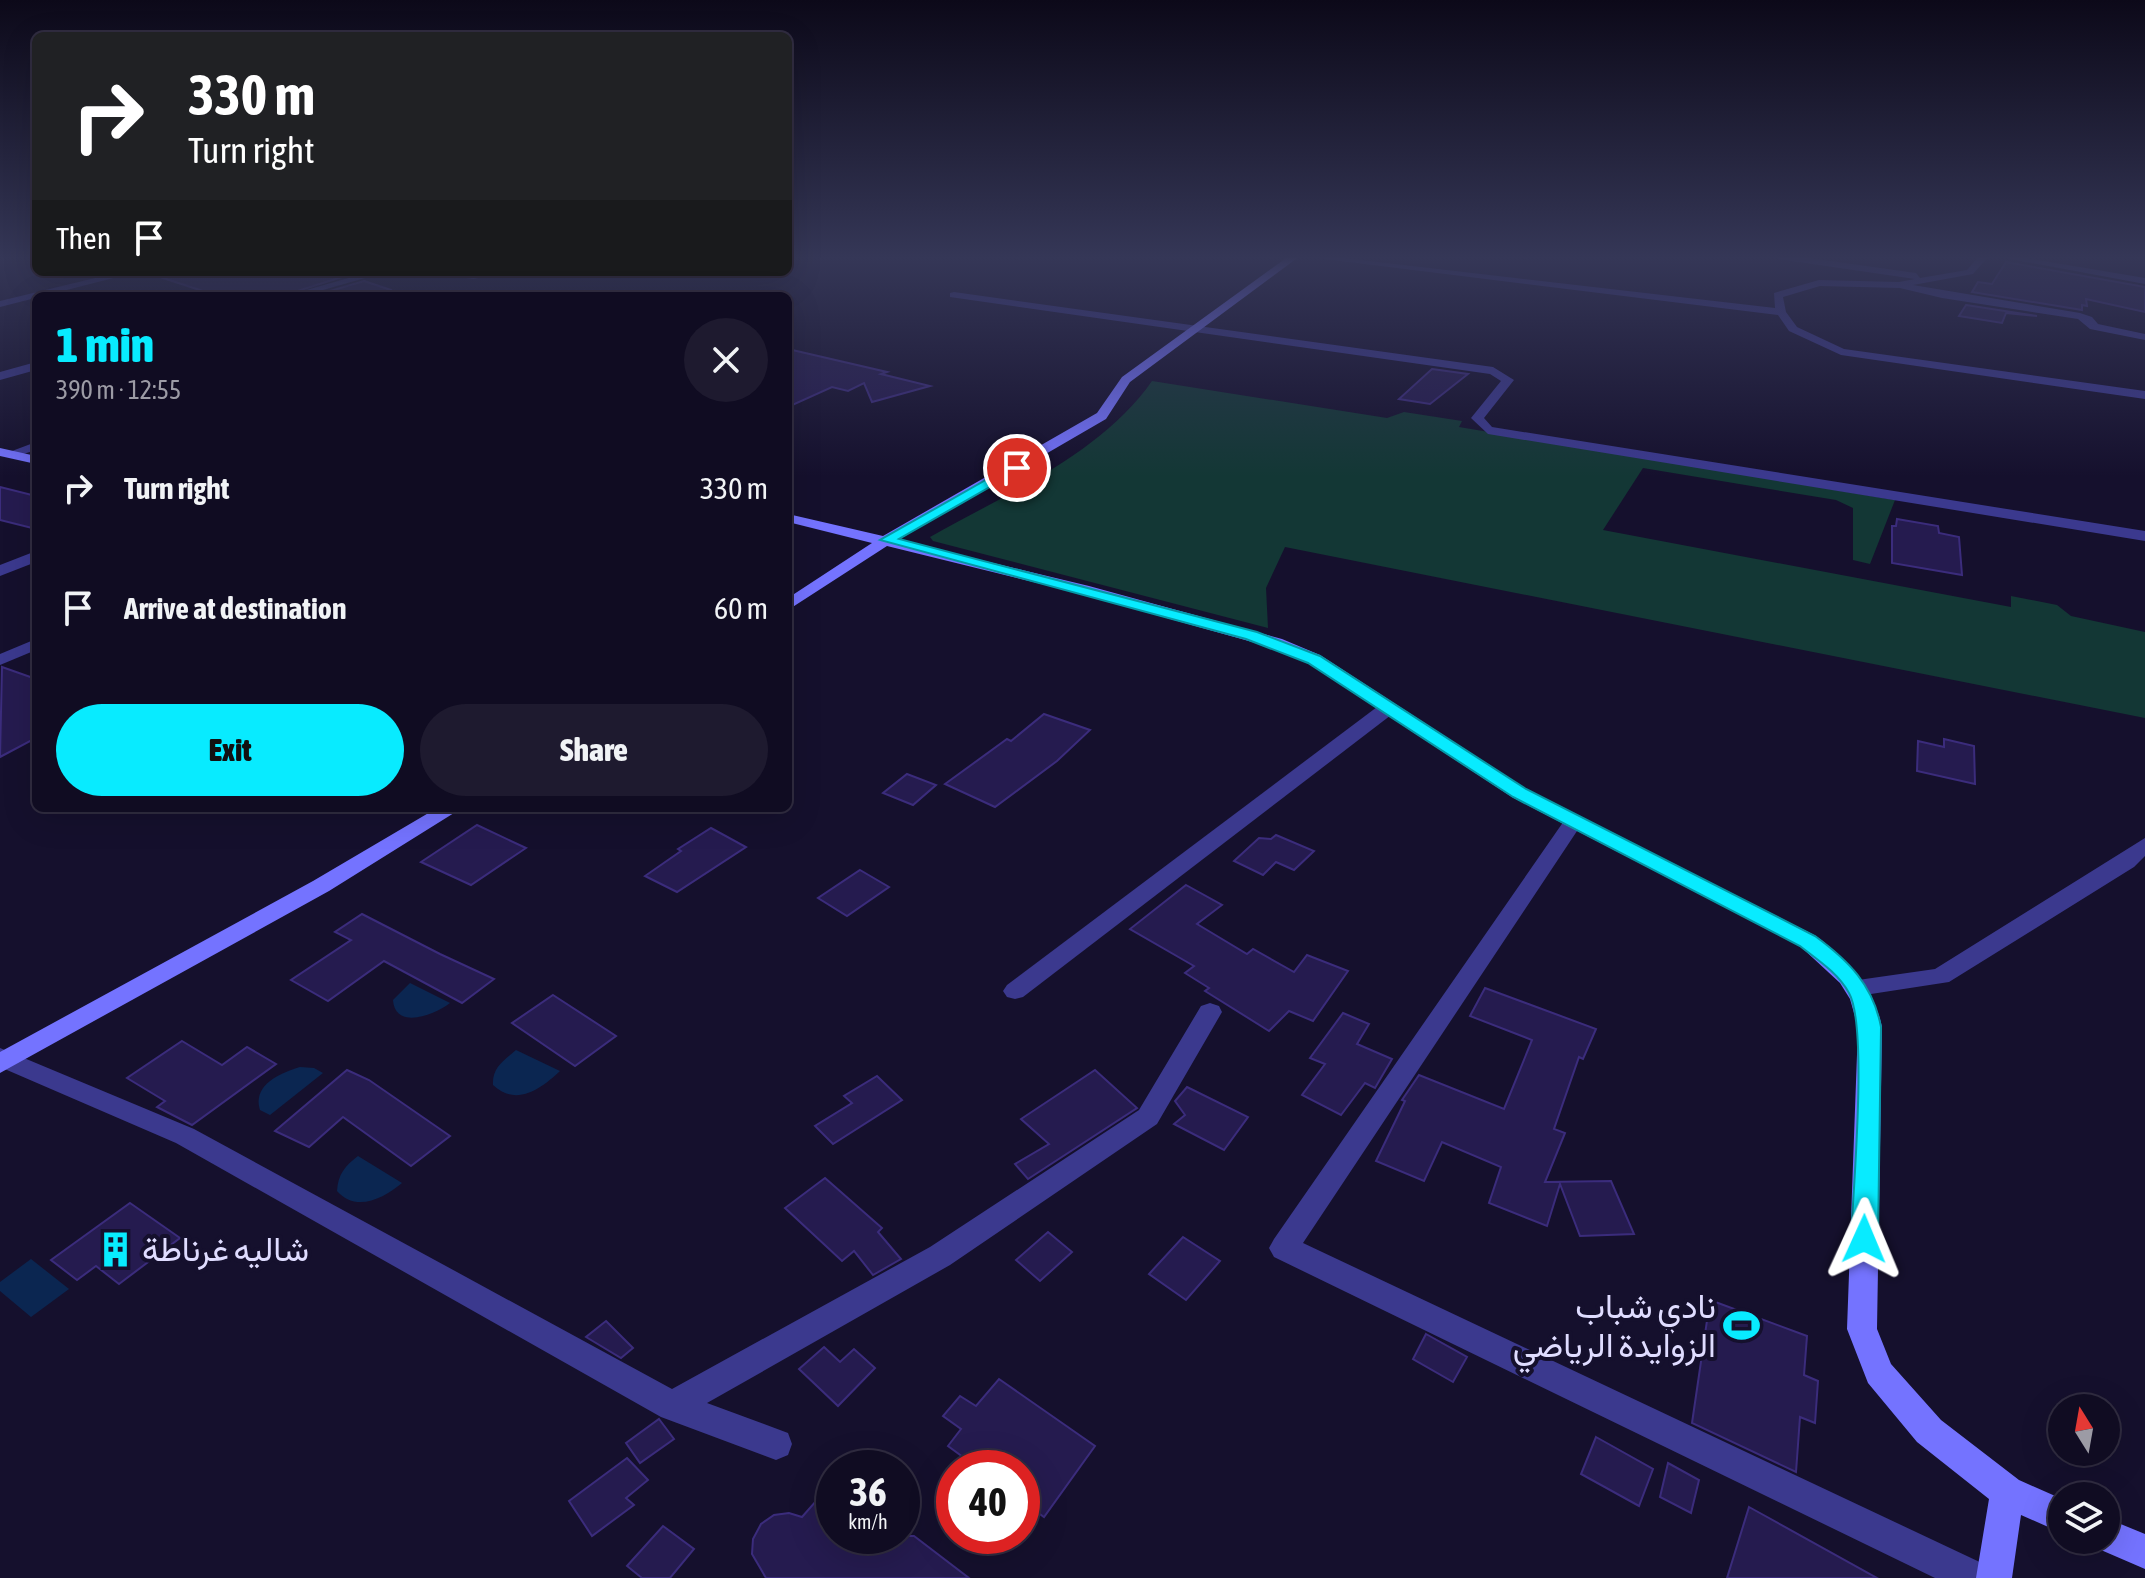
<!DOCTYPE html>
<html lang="en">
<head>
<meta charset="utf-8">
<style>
  body { margin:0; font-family:"Asap Condensed",Vazirmatn,sans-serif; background:#1e1a2f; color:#f1f3f6; height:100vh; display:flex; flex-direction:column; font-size:30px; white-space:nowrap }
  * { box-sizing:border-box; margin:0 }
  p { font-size:26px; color:#9c9ba5 }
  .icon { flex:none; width:44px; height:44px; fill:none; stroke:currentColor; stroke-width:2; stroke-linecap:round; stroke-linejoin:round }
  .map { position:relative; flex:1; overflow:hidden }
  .side { position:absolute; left:32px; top:292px; width:760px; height:520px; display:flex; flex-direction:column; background:#100c22; border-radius:12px; box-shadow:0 8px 32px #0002,0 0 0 2px #302c40 }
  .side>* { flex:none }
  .banner { position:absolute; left:32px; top:32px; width:760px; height:244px; border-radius:12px; box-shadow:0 8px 32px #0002,0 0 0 2px #302c40; background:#202124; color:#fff; overflow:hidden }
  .needle { width:52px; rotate:349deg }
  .tools { position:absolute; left:2048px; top:1394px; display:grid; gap:16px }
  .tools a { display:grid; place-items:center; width:72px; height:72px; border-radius:50%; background:#100c22; box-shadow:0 8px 32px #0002,0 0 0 2px #302c40; font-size:40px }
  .speed { position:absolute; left:816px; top:1450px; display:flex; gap:16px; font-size:40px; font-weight:700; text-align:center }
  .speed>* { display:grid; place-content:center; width:104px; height:104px; border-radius:50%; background:#100c22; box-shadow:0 8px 32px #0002,0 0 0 2px #302c40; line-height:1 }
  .speed small { font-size:20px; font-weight:400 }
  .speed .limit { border:12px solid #d22; background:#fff; color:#111 }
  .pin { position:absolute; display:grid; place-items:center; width:68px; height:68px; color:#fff; margin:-34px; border:4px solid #fff; border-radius:50%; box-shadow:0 2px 8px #0007 }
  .me { position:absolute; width:88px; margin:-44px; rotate:1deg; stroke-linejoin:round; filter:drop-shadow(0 0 6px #0008) }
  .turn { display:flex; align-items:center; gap:28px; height:168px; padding:0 24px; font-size:36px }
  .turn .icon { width:104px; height:104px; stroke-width:2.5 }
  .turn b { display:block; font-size:56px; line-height:68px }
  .then { display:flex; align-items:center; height:76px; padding:0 24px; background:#0003; gap:16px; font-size:30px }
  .round { display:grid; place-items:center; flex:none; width:84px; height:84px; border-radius:42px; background:#1e1a2f }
  .headline { display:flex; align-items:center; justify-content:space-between; height:136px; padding:0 24px }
  h1 { font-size:48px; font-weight:800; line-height:60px; color:#08ebff }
  .action { display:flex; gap:16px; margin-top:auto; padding:16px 24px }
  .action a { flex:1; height:92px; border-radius:48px; background:#08ebff; color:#111; font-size:32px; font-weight:800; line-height:92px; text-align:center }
  .action a+a { background:#1e1a2f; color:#f1f3f6 }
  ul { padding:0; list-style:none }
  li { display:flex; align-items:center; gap:24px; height:120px; padding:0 24px }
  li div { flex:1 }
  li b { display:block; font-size:30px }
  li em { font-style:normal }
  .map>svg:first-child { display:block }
  .green { fill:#133735 }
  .water { fill:#0b2651 }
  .building { fill:#251b4f; stroke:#3b2c7c; stroke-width:2 }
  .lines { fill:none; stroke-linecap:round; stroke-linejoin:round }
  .street { fill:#3b398e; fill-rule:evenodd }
  .secondary { fill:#7473ff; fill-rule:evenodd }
  .route { fill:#08ebff; stroke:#0599a6; stroke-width:2 }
  .labels { text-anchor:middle; stroke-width:8; stroke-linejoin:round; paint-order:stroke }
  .near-poi-label { font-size:34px; fill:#dfdcff; stroke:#15102d; text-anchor:start }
</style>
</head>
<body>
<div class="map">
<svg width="2145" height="1578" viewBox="0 0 2145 1578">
  <rect width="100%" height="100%" fill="#15102d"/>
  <path class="green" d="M1152,381L1387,418L1404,412L1462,421L1459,427L1895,500L1870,564L1853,560V508L1836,500L1643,468L1603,530L2011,607V596L2057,605L2071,616L2145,632V718L1285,547L1266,588L1268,628L933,541L930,537C1006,494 1101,454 1152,381Z"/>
  <g class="water">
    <path d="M410,983L450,1003C436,1014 395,1031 393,1000Z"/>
    <path d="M516,1050L560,1071C541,1089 516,1107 493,1085C492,1068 503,1061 516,1050Z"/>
    <path d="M300,1067L314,1068L323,1073L270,1115L260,1110C252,1085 280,1073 300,1067Z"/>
    <path d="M358,1156L402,1183C384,1198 356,1213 337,1191C338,1174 345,1166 358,1156Z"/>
    <path d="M31,1259L69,1289L31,1317L0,1291V1282Z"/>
  </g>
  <g class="building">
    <path d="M2006,262L2145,287V312L2086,299L2087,306L2082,305V310L1972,292L1978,282L1992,284Z"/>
    <path d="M161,272H333L345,276L282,296H209V293L160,277Z"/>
    <path d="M364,281L391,290L390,296H313Z"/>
    <path d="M1966,305L2037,316L2006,313L2002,323L1959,316Z"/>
    <path d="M788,349L887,372L881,374L930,386L872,402L864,383L848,391L832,387L788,407Z"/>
    <path d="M1432,369L1468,374L1430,404L1399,399Z"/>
    <path d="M0,487L36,496V529L0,520Z"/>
    <path d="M1897,519L1938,526L1939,533L1959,537L1962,575L1892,563V526H1896Z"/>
    <path d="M2,667L36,679V738L0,757Z"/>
    <path d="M1044,714L1090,730L1057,761L995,807L945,784L1007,739L1011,741Z"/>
    <path d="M1944,739L1974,746L1975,784L1917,771L1918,741L1944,747Z"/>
    <path d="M907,774L936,785L913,805L883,793Z"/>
    <path d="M477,825L526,848L471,885L421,862Z"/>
    <path d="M711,828L746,847L677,892L645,876L681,851L678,849Z"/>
    <path d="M1276,835L1314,851L1294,870L1276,862L1263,875L1234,861L1259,838L1271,839Z"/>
    <path d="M860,870L889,887L847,916L818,898Z"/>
    <path d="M1186,885L1222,905L1197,924L1247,954L1253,949L1294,972L1307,955L1348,971L1313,1021L1289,1011L1269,1031L1205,991L1209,988L1185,973L1194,966L1130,929Z"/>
    <path d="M362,914L440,954L494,979L462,1003L384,961L328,1001L291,980L351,940L335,932Z"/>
    <path d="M1485,988L1596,1029L1583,1059L1579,1057L1554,1129L1565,1133L1545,1182L1611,1181L1634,1234L1580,1236L1560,1184L1547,1226L1489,1203L1501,1167L1442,1142L1424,1181L1376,1161L1405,1101L1402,1100L1419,1075L1504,1109L1532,1040L1470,1016Z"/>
    <path d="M553,995L616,1036L575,1066L512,1023Z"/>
    <path d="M1343,1013L1369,1024L1357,1044L1392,1059L1375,1088L1365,1083L1341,1115L1302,1095L1325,1064L1310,1058Z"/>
    <path d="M182,1041L222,1065L247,1047L276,1064L192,1125L157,1107L165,1101L127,1078Z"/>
    <path d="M347,1070L369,1080L450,1136L411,1166L343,1117L309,1147L275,1131Z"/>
    <path d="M1095,1070L1137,1108L1028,1179L1015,1164L1049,1144L1021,1119Z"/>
    <path d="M877,1076L902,1100L833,1144L815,1126L852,1103L844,1096Z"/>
    <path d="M1187,1087L1248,1117L1224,1150L1174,1124L1185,1115L1175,1101Z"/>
    <path d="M825,1178L882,1228L878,1232L901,1259L873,1275L854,1251L842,1261L785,1208Z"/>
    <path d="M130,1203L180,1238L119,1284L96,1266L77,1280L51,1260Z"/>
    <path d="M1048,1232L1072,1252L1040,1281L1016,1260Z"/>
    <path d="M1183,1237L1220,1261L1186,1300L1149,1274Z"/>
    <path d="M1710,1300L1807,1336L1804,1375L1818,1381L1815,1423L1800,1417L1796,1472L1692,1423Z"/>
    <path d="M606,1321L633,1348L621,1358L586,1337Z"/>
    <path d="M1426,1334L1467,1357L1453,1382L1413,1359Z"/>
    <path d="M824,1347L840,1362L854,1349L875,1368L838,1406L799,1369Z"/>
    <path d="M999,1379L1095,1446L1044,1517L1022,1501V1468H978L948,1446L961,1429L943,1416L960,1396L976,1406Z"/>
    <path d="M659,1419L674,1439L640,1463L626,1443Z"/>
    <path d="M1596,1437L1653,1469L1639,1506L1581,1474Z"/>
    <path d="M627,1458L648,1480L626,1498L634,1505L592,1536L569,1501Z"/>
    <path d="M1668,1463L1699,1480L1691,1513L1660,1497Z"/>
    <path d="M816,1501L834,1515V1536H914L969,1578H766L752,1554L753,1539L761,1524L774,1515L789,1513L802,1517Z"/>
    <path d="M1749,1507L1877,1578H1727Z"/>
    <path d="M663,1526L694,1549L670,1578H642L627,1566Z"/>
  </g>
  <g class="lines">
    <g class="street">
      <path d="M1300,256H1326L1775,308L1774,293L1819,280L1899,282L1915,279L1778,259L1773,256H1795L1916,273L1920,278L1967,270L1979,256H1989L1973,274L1913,285L2080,313L2092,317L2098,324L2145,334V340L2090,329L2078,319L1942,298L1900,288L1820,286L1783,297L1786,312L1797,327L1844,349L2145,391V399L1841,355L1789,331L1778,315Z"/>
      <path d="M1994,256H2014L2145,278V284Z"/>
      <path d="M120,272H137L0,307V301Z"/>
      <path d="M370,272H386L302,296H285Z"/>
      <path d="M418,272H499L474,279Z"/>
      <path d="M954,292L1493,367L1514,380L1484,418L1492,427L2145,531V541L1488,434L1471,418L1501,381L1490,374L950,297V293Z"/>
      <path d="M36,362V370L0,380V372Z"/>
      <path d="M36,442V450L11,458L4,454Z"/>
      <path d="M36,551V562L0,576V565Z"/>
      <path d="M36,639V650L0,665V654Z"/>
      <path d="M1388,702L1397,708L1395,712L1023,997L1015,999L1007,997L1003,991L1007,985L1381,704Z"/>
      <path d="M1573,816L1583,822L1303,1243L1986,1565L1991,1578H1935L1274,1257L1269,1248L1274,1239L1566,818Z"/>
      <path d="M2145,838V856L2134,867L1949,982L1858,996L1850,994L1846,988L1850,982L1858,980L1935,969Z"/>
      <path d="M1210,1003L1219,1006L1222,1012L1157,1124L950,1265L707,1403L788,1433L792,1444L788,1455L776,1460L661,1417L176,1143L0,1067V1048L194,1129L672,1389L930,1247L1139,1110L1201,1006Z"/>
    </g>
    <g class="secondary">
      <path d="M1289,256H1300L1130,382L1106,419L898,540L1089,586L1282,639L1320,655L1526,789L1816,936C1849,961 1873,986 1882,1027L1877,1329L1891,1364L1941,1420L2019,1480L2062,1499V1533L2021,1515L2012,1578H1976L1989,1499L1917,1442L1868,1383L1847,1329L1858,1027L1850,999L1840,983L1800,946L1512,797L1308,663L1270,647L1078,593L887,546L788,610V598L872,543L788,522V514L883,536L1097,413L1122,377Z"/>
      <path d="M0,448L36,456V464L0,456Z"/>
      <path d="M437,808H462L329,891L0,1073V1052L313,881Z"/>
      <path d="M2106,1518L2145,1534V1569L2094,1547L2091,1540H2106Z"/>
    </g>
  </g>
  <linearGradient id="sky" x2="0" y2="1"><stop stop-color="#0c0919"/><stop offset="0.54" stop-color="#353757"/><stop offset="1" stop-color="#353757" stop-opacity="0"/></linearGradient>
  <rect width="2145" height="477" fill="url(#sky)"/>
  <path class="route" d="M1012,465L1023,468L899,539L1257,632L1320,656L1526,789L1815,936C1849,961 1873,985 1881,1027L1878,1239L1874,1247L1864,1250L1855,1247L1851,1239C1853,1191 1868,1027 1849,993C1838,973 1818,960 1800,946L1513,797L1308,663L1246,639L880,540Z"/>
  <defs>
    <symbol id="building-bare" viewBox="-9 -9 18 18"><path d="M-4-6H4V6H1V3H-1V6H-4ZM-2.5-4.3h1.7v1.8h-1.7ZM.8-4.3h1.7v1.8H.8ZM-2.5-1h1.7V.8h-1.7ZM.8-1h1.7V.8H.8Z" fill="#08ebff" stroke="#15102d" stroke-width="2.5" paint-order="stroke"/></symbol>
    <symbol id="stadium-bare" viewBox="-9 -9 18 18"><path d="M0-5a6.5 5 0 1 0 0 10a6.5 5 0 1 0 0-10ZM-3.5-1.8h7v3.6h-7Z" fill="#08ebff" stroke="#15102d" stroke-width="2.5" paint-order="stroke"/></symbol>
  </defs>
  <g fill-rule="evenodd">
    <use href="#building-bare" x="90" y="1224" width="51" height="51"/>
    <use href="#stadium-bare" x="1716" y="1300" width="51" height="51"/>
  </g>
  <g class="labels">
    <g class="near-poi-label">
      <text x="142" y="1261">شاليه غرناطة</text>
      <text x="1716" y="1318" text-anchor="end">نادي شباب<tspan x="1716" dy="39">الزوايدة الرياضي</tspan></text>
    </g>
  </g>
</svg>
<div class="tools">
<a><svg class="needle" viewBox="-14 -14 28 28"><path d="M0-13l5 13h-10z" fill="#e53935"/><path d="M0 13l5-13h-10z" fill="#9c9ba5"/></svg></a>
<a><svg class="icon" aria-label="layers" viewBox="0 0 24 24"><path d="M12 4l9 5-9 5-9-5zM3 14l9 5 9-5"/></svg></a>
</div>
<div class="speed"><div>36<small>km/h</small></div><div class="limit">40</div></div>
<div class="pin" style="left:1017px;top:468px;background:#d93025"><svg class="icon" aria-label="arrive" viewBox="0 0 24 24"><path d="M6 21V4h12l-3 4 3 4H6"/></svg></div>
<svg class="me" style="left:1864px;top:1239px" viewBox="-20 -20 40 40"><path d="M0-17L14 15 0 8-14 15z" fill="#08ebff" stroke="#fff" stroke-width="4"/></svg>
<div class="banner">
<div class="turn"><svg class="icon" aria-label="right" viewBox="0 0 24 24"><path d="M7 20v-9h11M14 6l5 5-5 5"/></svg><div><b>330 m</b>Turn right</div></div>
<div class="then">Then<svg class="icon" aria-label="arrive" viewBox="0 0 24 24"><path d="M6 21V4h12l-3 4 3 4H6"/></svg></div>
</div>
<section class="side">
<div class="headline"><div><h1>1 min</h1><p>390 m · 12:55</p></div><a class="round"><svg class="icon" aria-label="close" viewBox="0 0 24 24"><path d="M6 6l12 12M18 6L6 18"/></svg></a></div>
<ul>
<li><svg class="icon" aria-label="right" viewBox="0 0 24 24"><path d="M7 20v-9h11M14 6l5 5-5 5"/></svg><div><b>Turn right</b></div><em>330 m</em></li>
<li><svg class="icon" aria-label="arrive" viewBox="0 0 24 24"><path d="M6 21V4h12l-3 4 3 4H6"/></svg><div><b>Arrive at destination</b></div><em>60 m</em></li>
</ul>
<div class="action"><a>Exit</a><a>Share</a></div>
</section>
</div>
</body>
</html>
